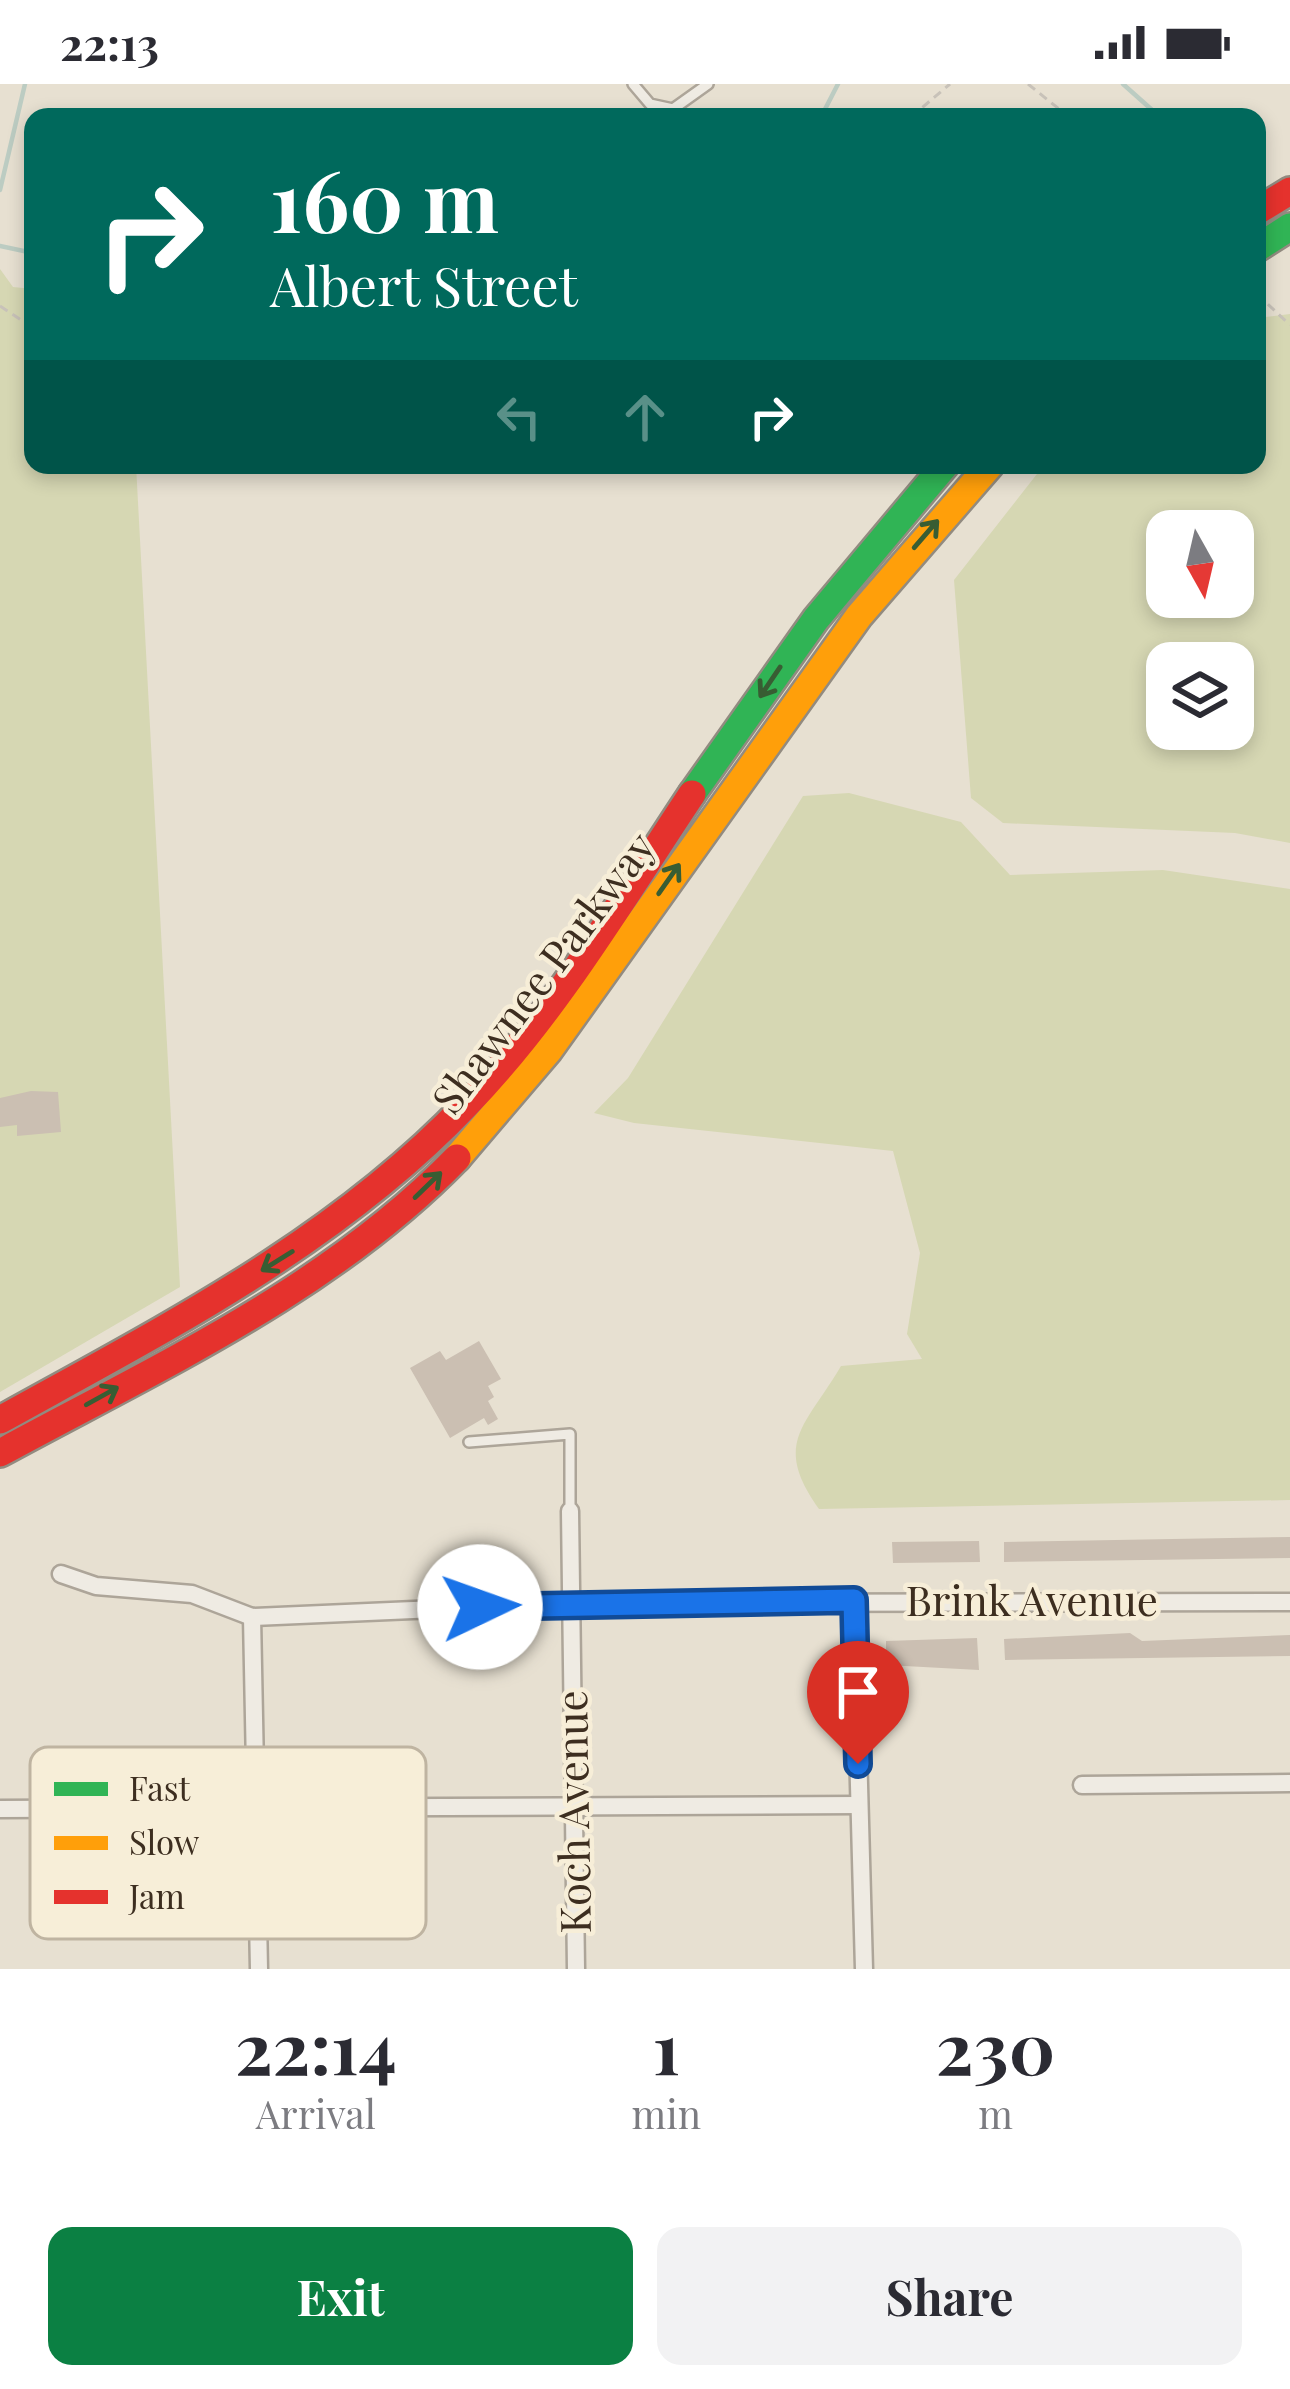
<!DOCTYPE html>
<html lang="en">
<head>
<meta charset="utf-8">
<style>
  body { margin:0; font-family:"Playfair Display",serif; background:#f2f2f3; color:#2b2b33; height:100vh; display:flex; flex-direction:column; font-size:45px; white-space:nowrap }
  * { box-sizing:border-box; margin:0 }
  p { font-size:39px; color:#7c7c81 }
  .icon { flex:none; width:66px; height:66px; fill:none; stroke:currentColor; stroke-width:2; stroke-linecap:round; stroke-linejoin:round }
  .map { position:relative; height:1885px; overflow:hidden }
  .details { display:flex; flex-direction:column; background:#fff; flex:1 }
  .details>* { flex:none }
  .top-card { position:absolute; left:24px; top:24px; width:1242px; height:366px; border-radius:24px; box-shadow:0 6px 18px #0003; background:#00695c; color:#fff; overflow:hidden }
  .needle { width:78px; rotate:172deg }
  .buttons { position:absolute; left:1146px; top:426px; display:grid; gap:24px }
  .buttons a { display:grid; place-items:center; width:108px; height:108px; border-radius:24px; background:#fff; box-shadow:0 6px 18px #0003; font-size:60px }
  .pin { position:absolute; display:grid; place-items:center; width:102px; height:102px; color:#fff; margin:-123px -51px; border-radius:50% 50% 50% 0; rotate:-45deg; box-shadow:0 0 12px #0007 }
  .pin .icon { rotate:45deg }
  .me { position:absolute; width:132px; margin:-66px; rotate:87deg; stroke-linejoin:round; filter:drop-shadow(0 0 9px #0008) }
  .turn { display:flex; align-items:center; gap:42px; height:252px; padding:0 48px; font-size:54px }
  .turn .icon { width:156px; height:156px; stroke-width:2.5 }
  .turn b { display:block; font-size:84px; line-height:102px }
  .lanes { display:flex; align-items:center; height:114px; padding:0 48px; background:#0003; justify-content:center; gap:60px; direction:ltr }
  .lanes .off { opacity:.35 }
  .eta { display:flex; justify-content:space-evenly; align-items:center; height:204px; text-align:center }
  .eta b { font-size:72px; font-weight:700; line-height:84px }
  .cta { display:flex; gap:24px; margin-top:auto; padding:24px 48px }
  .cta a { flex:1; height:138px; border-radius:24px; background:#0b8043; color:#fff; font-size:48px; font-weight:700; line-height:138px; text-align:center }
  .cta a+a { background:#f2f2f3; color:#2b2b33 }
  .status { display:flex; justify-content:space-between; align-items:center; height:84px; padding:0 60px; background:#fff; direction:ltr }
  .status svg { height:33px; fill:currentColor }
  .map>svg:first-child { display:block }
  .green { fill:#d6d7b3; fill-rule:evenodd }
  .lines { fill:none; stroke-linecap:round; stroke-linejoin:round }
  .stream { stroke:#bcccc2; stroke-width:4.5 }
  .building { fill:#cbbfb2 }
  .lane-casing { stroke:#ada599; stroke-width:14 }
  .street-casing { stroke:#ada599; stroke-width:21 }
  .fast-casing { stroke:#928b80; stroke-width:32 }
  .slow-casing { stroke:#928b80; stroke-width:32 }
  .jam-casing { stroke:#928b80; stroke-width:32 }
  .path { stroke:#c8c2b9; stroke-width:3; stroke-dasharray:9 6; stroke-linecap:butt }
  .lane { stroke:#efebe3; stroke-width:9 }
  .street { stroke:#efebe3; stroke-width:16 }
  .fast { stroke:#30b455; stroke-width:27 }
  .slow { stroke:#ff9f0a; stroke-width:27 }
  .jam { stroke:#e5322d; stroke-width:27 }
  .oneway { stroke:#385d33 }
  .route-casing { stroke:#114b97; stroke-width:30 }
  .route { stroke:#1a73e8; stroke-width:21 }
  .labels { text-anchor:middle; stroke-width:9; stroke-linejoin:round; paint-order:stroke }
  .street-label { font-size:42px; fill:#3d2e20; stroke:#f7eed8 }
  .key { fill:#f7eed8; stroke:#bfb4a1; stroke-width:3 }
  .key-label { font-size:33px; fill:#3d2e20 }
</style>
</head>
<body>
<div class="status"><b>22:13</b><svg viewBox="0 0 49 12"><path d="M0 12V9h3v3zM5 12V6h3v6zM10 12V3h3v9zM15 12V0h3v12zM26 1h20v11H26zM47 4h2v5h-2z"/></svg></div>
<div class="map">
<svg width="1290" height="1885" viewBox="0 0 1290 1885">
  <rect width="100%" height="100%" fill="#e7e0d1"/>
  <g class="green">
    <path d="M0,185L13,203L33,205V381H136L180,1203L0,1308Z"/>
    <path d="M1290,230V759L1235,749L1003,739L971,714L954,496L1044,381H1257V234ZM1167,447H1233V513H1167ZM1167,579H1233V645H1167Z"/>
    <path d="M849,709L961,738L1010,791L1163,786L1290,805V1416L819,1425C772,1359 805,1343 841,1282L922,1275L907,1250L920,1169L893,1067L634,1039L594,1029L628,994L803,712Z"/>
  </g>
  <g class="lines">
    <g class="stream">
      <path d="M1123,0L1160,33"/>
      <path d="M821,33L838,0"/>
      <path d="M0,106L25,0"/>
      <path d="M0,162L33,169"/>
    </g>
  </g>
  <g class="building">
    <path d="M31,1007L58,1008L61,1048L17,1052V1041L0,1043V1014Z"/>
    <path d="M479,1257L501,1295L488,1302L494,1313L488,1317L498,1335L488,1341L484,1334L450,1354L410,1284L440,1267L446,1276Z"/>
    <path d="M1290,1453V1474L1004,1478V1458Z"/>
    <path d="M979,1457L980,1478L893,1479L892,1458Z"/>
    <path d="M1130,1549L1142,1557L1290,1551V1572L1005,1576L1004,1555Z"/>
    <path d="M977,1554L979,1586L886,1581V1557Z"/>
  </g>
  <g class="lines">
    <defs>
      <g id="lane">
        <path d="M633,0L650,20L673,25L708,0"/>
        <path d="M469,1358L570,1350V1427"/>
      </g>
      <g id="street">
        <path d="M570,1427L576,1885"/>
        <path d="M61,1490L96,1502L192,1510L252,1533L571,1519L1290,1518"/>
        <path d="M854,1517L864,1885"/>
        <path d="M252,1533L259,1885"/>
        <path d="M1082,1701L1290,1699"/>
        <path d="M0,1725L859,1721"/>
      </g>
      <g id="fast">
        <path d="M1257,164L1290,143"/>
        <path d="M692,710L816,535L945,381"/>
      </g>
      <path id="slow" d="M457,1074L549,966L859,532L990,381"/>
      <g id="jam">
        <path d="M1257,127L1290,107"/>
        <path d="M0,1336C164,1245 336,1158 467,1020C555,929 622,815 692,710"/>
        <path d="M0,1369C158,1283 330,1205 457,1074"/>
      </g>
    </defs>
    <use href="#lane" class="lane-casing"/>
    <use href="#street" class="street-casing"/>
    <use href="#fast" class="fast-casing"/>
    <use href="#slow" class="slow-casing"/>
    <use href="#jam" class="jam-casing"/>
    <g class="path">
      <path d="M1028,0L1069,33"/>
      <path d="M911,33L950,0"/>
      <path d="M1257,210L1290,241"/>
      <path d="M0,222L33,244"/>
    </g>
    <use href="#lane" class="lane"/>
    <use href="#street" class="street"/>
    <use href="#fast" class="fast"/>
    <use href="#slow" class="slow"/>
    <use href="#jam" class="jam"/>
  </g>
  <defs><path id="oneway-shaft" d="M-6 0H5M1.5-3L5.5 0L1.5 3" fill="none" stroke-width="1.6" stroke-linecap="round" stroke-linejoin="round" transform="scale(3)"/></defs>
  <g class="oneway">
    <use href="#oneway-shaft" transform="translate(926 450) rotate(-49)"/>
    <use href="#oneway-shaft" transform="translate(770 598) rotate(124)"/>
    <use href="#oneway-shaft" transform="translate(669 795) rotate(-55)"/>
    <use href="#oneway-shaft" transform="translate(428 1101) rotate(-44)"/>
    <use href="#oneway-shaft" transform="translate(277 1177) rotate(148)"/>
    <use href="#oneway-shaft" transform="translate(102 1312) rotate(-29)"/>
  </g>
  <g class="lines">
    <defs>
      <path id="route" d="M480,1523L854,1516L858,1680"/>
    </defs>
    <use href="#route" class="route-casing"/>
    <use href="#route" class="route"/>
  </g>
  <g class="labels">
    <g class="street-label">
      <text transform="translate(544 889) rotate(-53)" y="15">Shawnee Parkway</text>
      <text x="1032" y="1532">Brink Avenue</text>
      <text transform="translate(574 1728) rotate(-91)" y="15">Koch Avenue</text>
    </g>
  </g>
  <rect x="30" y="1663" width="396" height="192" rx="18" class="key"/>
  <rect x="54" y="1698" width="54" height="14" fill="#30b455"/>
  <rect x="54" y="1752" width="54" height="14" fill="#ff9f0a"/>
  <rect x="54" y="1806" width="54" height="14" fill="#e5322d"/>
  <g class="key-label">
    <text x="129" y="1717">Fast</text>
    <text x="129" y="1771">Slow</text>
    <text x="129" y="1825">Jam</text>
  </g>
</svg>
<div class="buttons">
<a><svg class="needle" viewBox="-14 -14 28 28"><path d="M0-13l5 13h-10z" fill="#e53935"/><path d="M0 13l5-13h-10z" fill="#7c7c81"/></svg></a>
<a><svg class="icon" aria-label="layers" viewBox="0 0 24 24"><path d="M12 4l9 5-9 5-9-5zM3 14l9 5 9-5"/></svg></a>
</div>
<div class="pin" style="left:858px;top:1680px;background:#d93025"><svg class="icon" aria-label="arrive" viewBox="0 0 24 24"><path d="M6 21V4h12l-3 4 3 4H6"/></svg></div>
<svg class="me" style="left:480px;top:1523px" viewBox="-20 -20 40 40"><circle r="19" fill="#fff"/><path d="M0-13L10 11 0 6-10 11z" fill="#1a73e8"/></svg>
<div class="top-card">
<div class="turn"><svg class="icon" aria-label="right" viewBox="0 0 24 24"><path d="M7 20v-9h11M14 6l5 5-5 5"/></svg><div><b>160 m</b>Albert Street</div></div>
<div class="lanes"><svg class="icon off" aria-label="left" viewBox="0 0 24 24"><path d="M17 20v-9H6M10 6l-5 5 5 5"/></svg><svg class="icon off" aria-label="ahead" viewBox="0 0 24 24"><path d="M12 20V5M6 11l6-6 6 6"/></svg><svg class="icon" aria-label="right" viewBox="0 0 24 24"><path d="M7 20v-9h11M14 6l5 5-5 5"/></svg></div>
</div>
</div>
<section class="details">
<div class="eta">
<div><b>22:14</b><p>Arrival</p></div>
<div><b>1</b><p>min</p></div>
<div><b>230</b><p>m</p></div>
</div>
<div class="cta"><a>Exit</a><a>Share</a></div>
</section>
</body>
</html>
